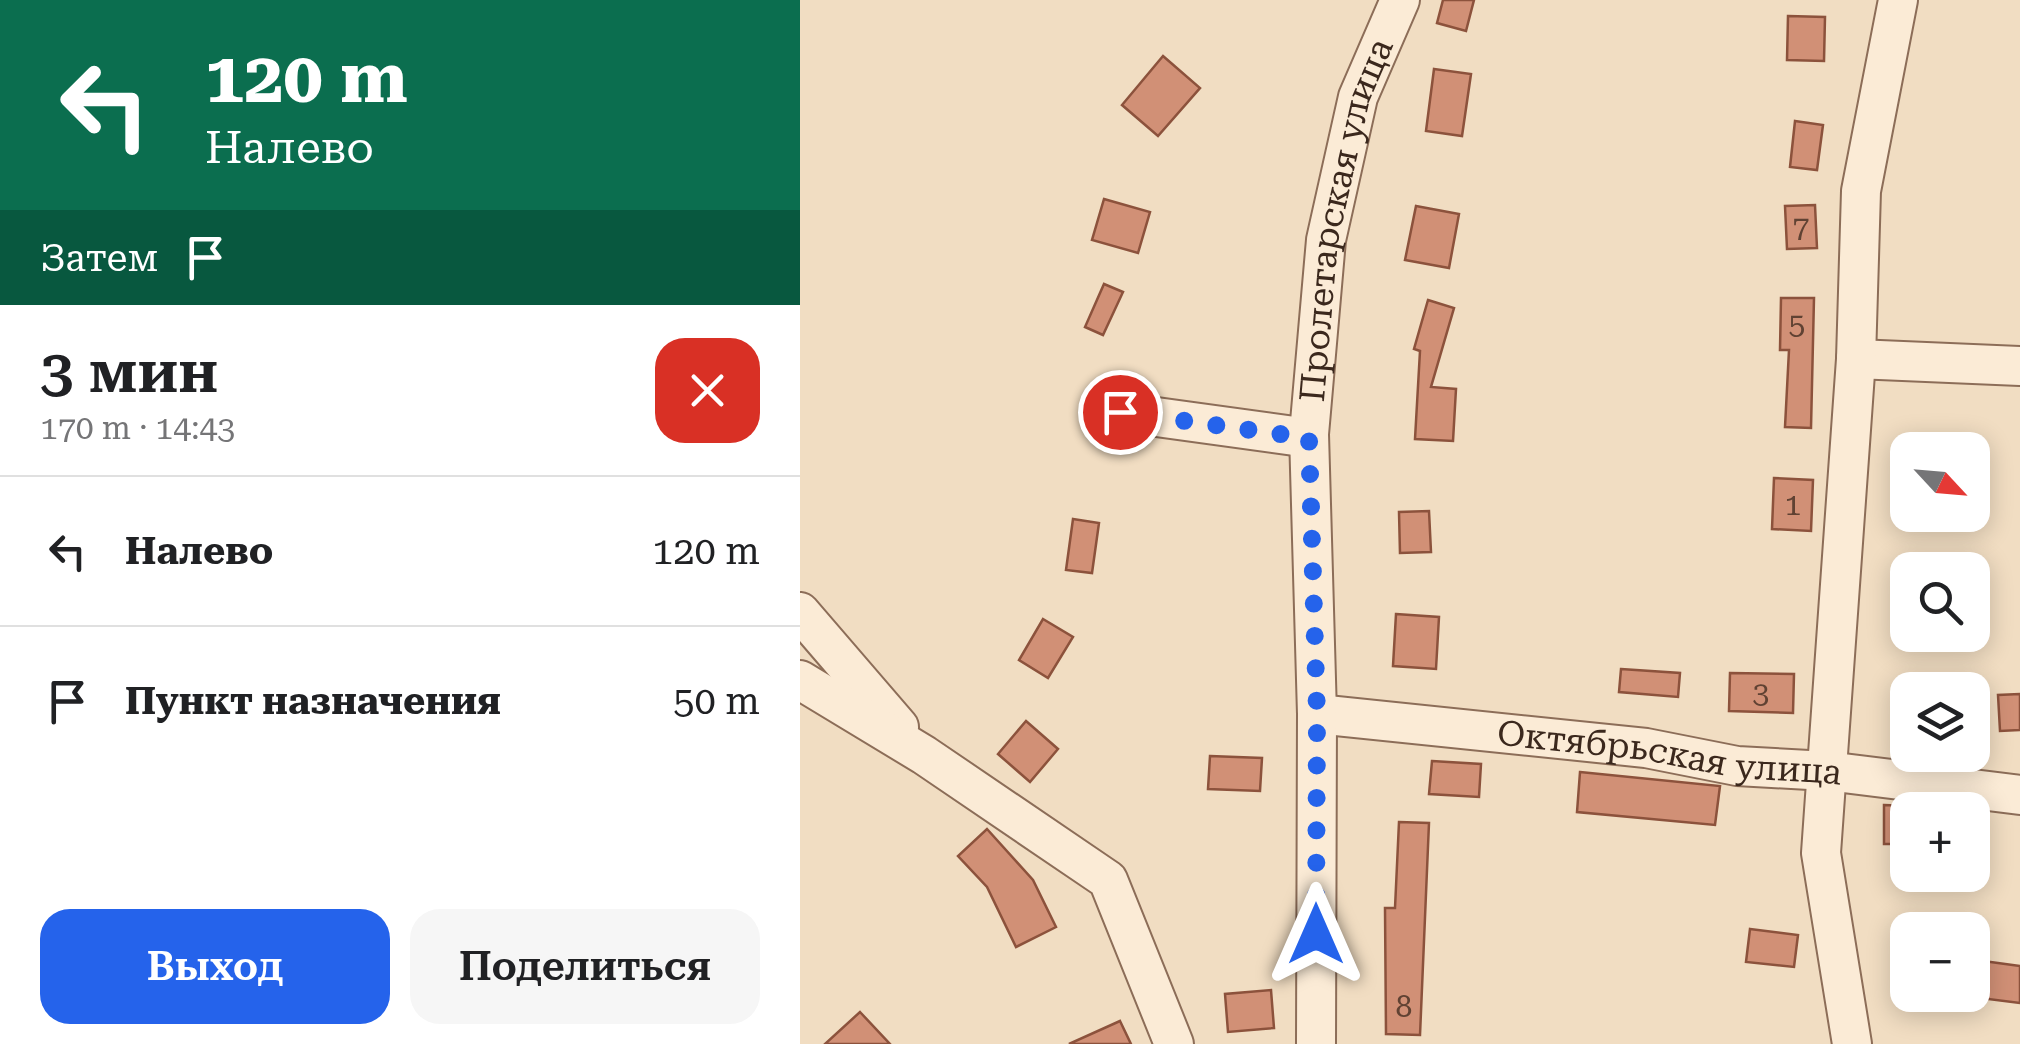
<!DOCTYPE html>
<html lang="ru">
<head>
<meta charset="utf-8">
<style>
  body { margin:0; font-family:"Roboto Serif",serif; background:#f6f6f6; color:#202124; height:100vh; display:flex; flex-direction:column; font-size:38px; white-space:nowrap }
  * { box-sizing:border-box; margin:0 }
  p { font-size:32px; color:#757577 }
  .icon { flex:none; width:55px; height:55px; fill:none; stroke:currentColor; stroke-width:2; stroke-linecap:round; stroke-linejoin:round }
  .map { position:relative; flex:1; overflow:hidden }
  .side { display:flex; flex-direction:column; background:#fff; width:800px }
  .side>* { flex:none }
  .guide { background:#0b6e4f; color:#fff; overflow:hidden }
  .needle { width:65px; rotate:116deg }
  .buttons { position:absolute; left:1090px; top:432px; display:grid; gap:20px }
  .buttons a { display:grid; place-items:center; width:100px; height:100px; border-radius:20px; background:#fff; box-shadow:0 5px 25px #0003; font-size:50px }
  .pin { position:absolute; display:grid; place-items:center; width:85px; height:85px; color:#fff; margin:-42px; border:5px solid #fff; border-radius:50%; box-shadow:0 2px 10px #0007 }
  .me { position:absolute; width:110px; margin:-55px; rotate:0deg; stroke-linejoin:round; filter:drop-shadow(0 0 8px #0008) }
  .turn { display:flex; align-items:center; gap:35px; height:210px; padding:0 40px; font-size:45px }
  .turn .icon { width:130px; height:130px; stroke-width:2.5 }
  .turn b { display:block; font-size:70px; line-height:85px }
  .then { display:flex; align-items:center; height:95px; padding:0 40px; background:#0003; gap:20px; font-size:38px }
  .round { display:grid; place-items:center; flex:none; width:105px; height:105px; border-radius:30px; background:#f6f6f6 }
  .head { display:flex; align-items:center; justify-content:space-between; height:170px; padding:0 40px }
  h1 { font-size:60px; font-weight:600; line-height:75px }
  .primary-button { display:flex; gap:20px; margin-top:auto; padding:20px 40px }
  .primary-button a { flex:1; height:115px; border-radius:30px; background:#2563eb; color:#fff; font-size:40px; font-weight:600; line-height:115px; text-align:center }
  .primary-button a+a { background:#f6f6f6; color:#202124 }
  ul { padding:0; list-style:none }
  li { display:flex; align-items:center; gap:30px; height:150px; padding:0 40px; border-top:2px solid #e0e0e0 }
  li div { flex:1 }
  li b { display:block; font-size:38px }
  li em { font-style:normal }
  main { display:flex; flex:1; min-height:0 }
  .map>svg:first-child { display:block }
  .building { fill:#d19076; stroke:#8c523c; stroke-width:2.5 }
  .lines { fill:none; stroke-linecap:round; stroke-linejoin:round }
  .minor-casing { stroke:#8c6d58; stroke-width:42 }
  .minor { stroke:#fbebd6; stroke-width:38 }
  .route { stroke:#2563eb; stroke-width:18; stroke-dasharray:0 32.4 }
  .labels { text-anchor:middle; stroke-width:8; stroke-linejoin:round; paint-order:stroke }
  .number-label { font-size:30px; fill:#604233 }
  .street-label { font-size:35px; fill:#3b281d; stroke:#f7e8d2 }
</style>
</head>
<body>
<main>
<section class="side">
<div class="guide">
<div class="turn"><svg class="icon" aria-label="left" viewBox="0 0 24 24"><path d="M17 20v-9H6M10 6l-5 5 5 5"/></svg><div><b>120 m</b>Налево</div></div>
<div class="then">Затем<svg class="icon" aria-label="arrive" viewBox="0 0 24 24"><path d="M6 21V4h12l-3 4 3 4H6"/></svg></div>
</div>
<div class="head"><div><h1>3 мин</h1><p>170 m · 14:43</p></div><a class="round" style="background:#d93025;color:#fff"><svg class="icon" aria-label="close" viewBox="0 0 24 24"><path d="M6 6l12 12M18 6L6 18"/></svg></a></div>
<ul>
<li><svg class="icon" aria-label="left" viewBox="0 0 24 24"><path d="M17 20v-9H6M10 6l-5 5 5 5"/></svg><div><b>Налево</b></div><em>120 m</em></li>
<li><svg class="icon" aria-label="arrive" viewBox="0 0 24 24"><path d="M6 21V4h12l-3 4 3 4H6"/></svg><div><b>Пункт назначения</b></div><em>50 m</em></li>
</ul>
<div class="primary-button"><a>Выход</a><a>Поделиться</a></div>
</section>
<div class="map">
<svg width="1220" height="1044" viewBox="0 0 1220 1044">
  <rect width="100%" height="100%" fill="#f1ddc2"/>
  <g class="building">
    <path d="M643,0H674L666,31L637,23Z"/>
    <path d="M988,16L1025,17L1024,61L987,60Z"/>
    <path d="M363,56L400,88L358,136L322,105Z"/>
    <path d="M634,69L671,74L662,136L626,131Z"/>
    <path d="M995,121L1023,125L1017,170L990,167Z"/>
    <path d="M304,199L350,212L338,253L292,240Z"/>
    <path d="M1015,205L1017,248L987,249L985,206Z"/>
    <path d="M616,206L659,214L649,268L605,260Z"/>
    <path d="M304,284L323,292L303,335L285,327Z"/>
    <path d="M981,298H1014L1011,428L985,427L989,350H980Z"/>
    <path d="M628,300L654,308L631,387L656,389L653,441L615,439L620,351L614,349Z"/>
    <path d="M974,478L1013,480L1011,531L972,529Z"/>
    <path d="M629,511L631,552L600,553L599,512Z"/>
    <path d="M273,519L299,523L292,573L266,570Z"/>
    <path d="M596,614L639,617L636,669L593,666Z"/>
    <path d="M243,619L273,637L248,678L219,660Z"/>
    <path d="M821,669L880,673L878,697L819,692Z"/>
    <path d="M930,673L994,674L993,713L929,711Z"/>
    <path d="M1220,694V730L1200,731L1198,695Z"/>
    <path d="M226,721L258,749L230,782L198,754Z"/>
    <path d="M410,756L462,758L460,791L408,789Z"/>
    <path d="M632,761L681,764L679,797L629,794Z"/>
    <path d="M780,772L920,786L915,825L777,812Z"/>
    <path d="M1084,805L1108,806V844H1084Z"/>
    <path d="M599,822L629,823L620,1035L586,1034L585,908H595Z"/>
    <path d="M187,829L233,880L256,927L216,947L187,887L158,856Z"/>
    <path d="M950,929L998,935L994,967L946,962Z"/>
    <path d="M1176,960L1220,966V1003L1172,997Z"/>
    <path d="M471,990L474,1028L428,1032L425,994Z"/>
    <path d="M60,1012L90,1044H25Z"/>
    <path d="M320,1021L331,1044H269Z"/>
  </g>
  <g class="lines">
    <defs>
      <g id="minor">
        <path d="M1056,359L1220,366"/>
        <path d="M320,412L509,438"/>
        <path d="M0,612L99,727"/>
        <path d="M0,680L124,755L308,880L374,1044"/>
        <path id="s1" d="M517,714L846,748L937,766L1027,771L1220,795"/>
        <path id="s2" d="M516,1044L517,714L509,434L526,240L558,97L600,0"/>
        <path d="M1052,1044L1021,853L1056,359L1061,191L1098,0"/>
      </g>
    </defs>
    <use href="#minor" class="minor-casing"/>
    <use href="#minor" class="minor"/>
  </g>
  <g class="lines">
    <path class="route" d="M320,412L509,438L517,714L516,934"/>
  </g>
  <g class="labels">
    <g class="number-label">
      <text x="1001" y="237">7</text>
      <text x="997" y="334">5</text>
      <text x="993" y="515">1</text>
      <text x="961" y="703">3</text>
      <text x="604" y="1017">8</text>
    </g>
    <g class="street-label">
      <text dy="12" stroke="none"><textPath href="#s2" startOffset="828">Пролетарская улица</textPath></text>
      <text dy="12" stroke="none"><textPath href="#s1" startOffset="355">Октябрьская улица</textPath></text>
    </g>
  </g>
</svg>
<div class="buttons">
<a><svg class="needle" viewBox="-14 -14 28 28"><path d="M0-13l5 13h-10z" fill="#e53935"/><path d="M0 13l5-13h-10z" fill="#757577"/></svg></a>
<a><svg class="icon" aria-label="search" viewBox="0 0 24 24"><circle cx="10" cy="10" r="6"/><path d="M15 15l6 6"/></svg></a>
<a><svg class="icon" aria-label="layers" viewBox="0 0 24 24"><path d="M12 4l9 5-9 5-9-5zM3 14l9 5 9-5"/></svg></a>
<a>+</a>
<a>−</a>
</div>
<div class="pin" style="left:320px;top:412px;background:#d93025"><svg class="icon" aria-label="arrive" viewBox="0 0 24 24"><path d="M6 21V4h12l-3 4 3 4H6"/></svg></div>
<svg class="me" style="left:516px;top:934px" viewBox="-20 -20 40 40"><path d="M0-17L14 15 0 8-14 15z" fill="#2563eb" stroke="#fff" stroke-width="4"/></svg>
</div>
</main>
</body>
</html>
